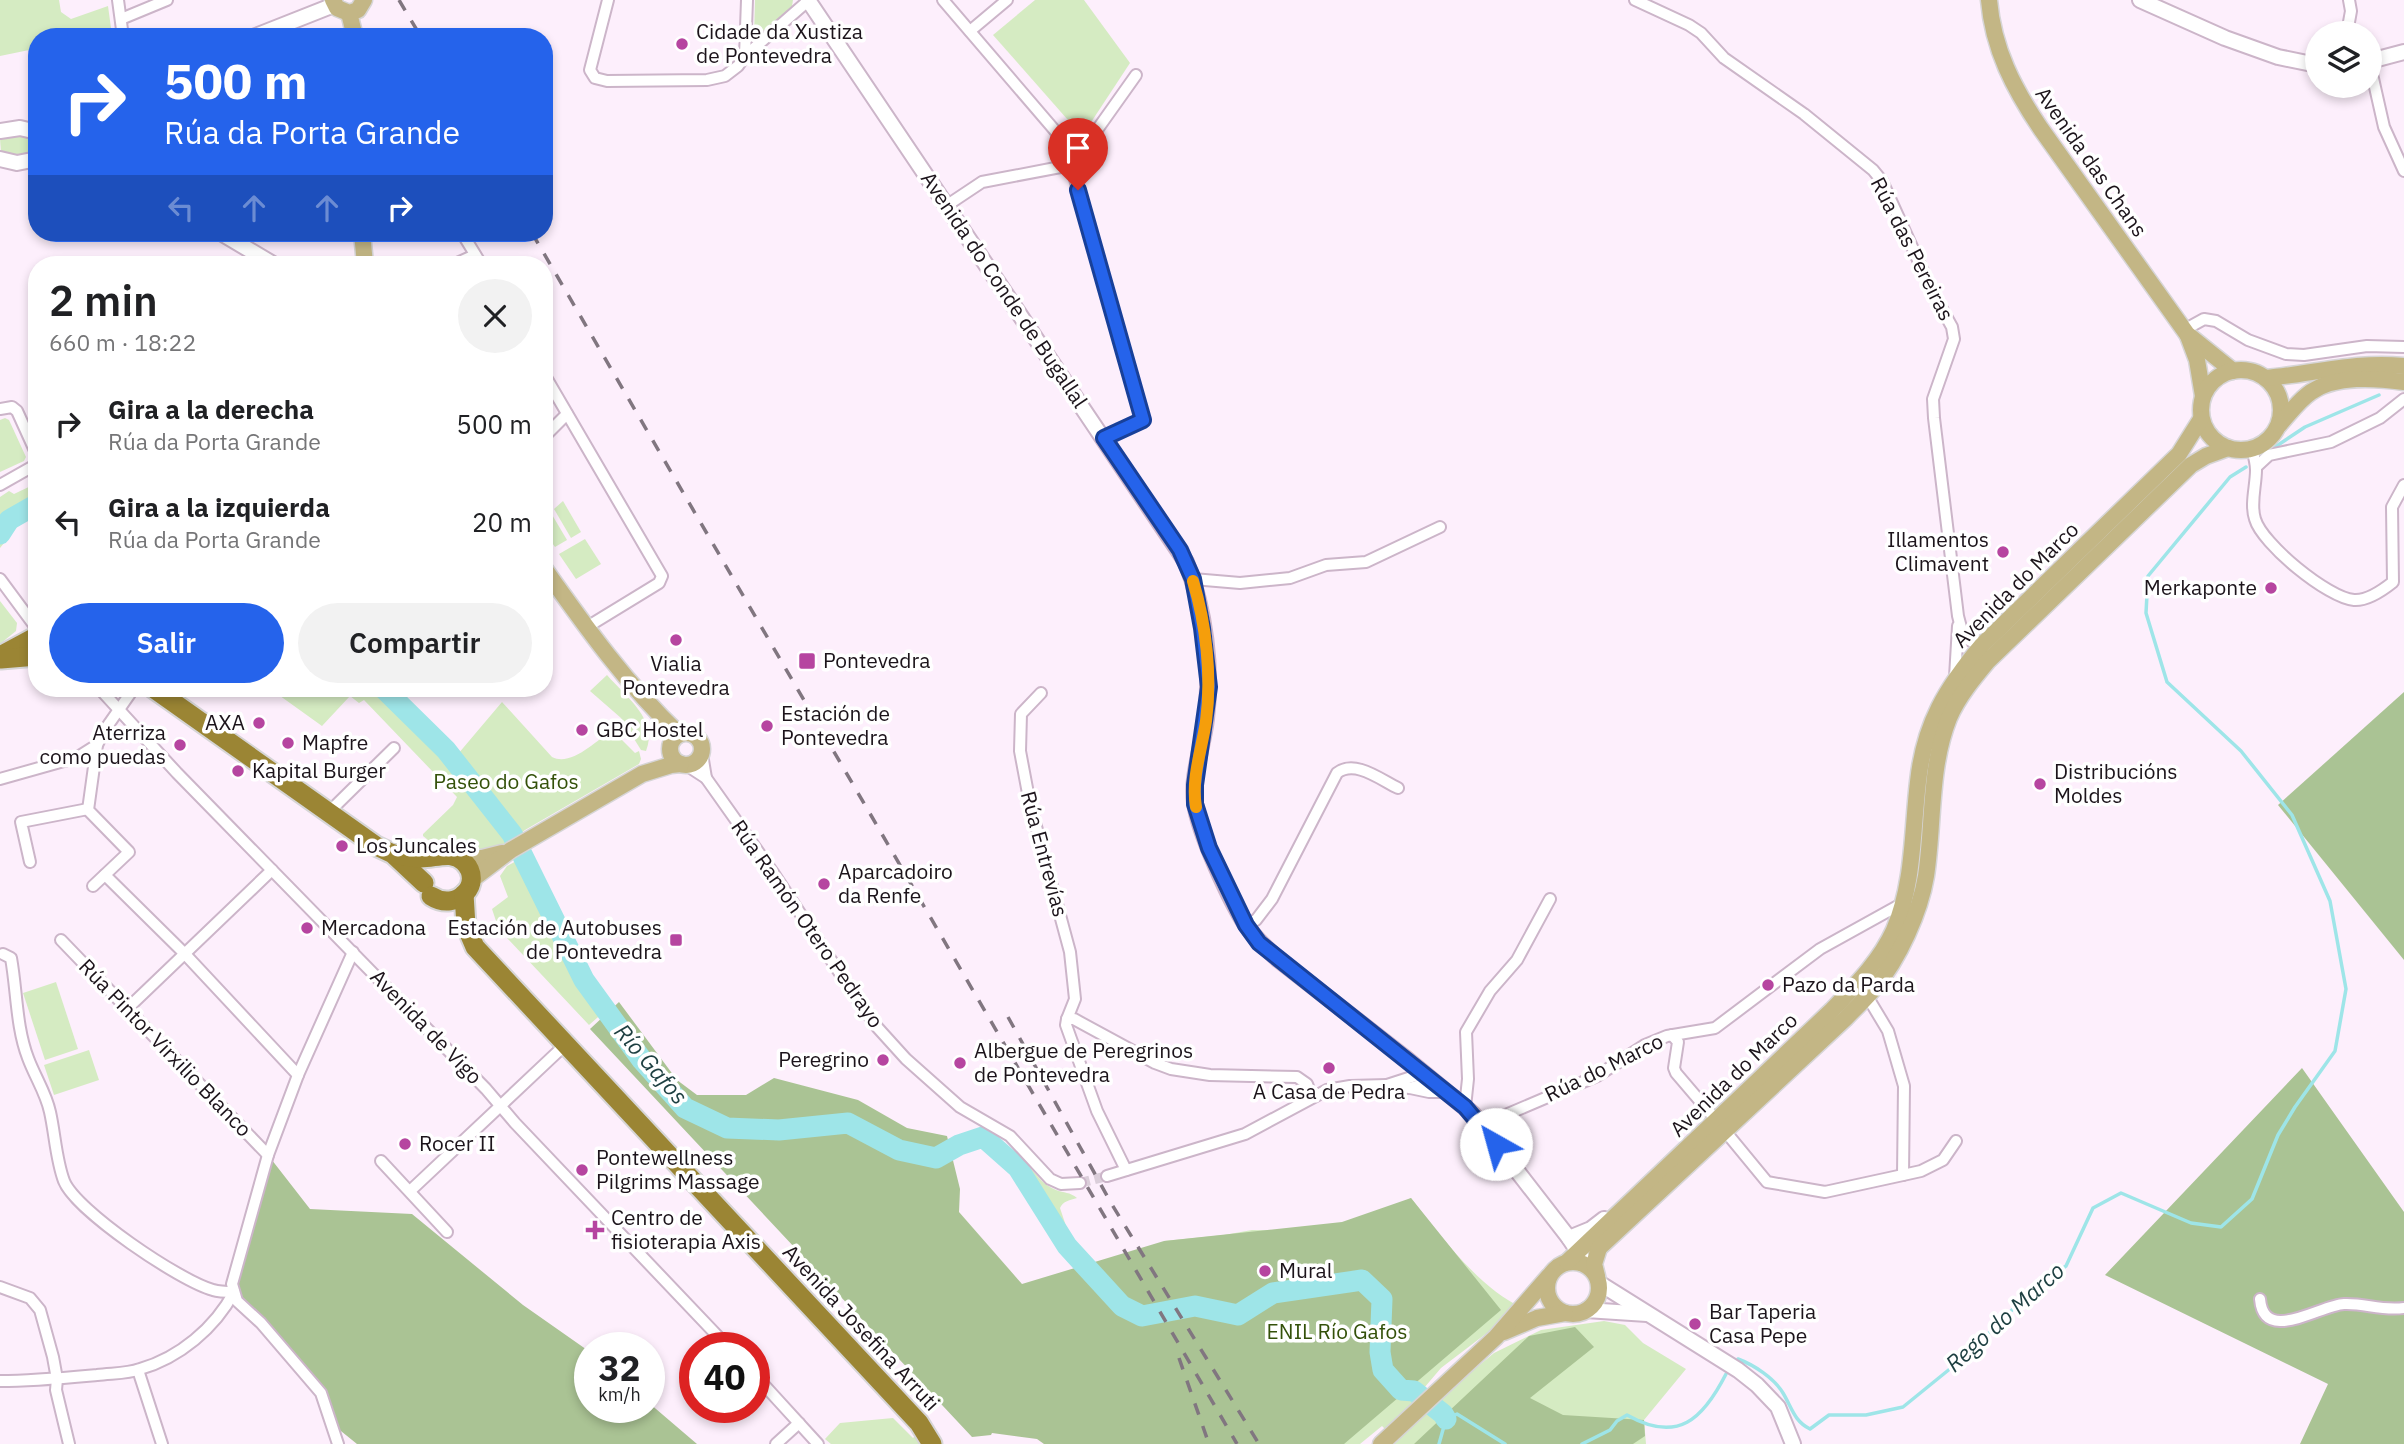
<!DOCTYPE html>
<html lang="es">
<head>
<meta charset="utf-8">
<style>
  body { margin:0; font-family:"IBM Plex Sans",sans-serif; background:#f2f2f2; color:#202124; height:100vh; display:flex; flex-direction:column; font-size:26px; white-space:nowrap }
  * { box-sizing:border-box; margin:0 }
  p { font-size:23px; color:#757577 }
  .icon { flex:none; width:38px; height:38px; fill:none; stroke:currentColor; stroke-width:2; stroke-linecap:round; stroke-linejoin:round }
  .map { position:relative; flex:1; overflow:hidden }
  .side { position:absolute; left:28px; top:256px; width:525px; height:441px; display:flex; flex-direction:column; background:#fff; border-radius:28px; box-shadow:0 4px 10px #0003 }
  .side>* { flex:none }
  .top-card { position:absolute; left:28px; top:28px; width:525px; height:214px; border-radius:28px; box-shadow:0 4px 10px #0003; background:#2563eb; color:#fff; overflow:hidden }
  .controls { position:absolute; left:2305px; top:21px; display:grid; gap:14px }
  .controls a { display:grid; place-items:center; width:77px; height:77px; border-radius:50%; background:#fff; box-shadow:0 4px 10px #0003; font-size:35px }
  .speed { position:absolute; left:574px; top:1332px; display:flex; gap:14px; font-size:35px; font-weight:700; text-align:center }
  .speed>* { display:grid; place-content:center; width:91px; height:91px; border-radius:50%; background:#fff; box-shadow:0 4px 10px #0003; line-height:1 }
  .speed small { font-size:18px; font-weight:400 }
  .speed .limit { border:10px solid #d22; background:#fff; color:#111 }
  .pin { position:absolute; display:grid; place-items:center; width:60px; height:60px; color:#fff; margin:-72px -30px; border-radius:50% 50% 50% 0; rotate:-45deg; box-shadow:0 0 7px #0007 }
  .pin .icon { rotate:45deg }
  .me { position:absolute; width:77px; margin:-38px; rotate:322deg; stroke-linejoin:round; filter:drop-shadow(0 0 5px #0008) }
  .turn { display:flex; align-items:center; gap:24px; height:147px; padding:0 21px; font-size:32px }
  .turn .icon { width:91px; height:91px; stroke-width:2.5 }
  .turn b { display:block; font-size:49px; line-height:60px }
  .lanes { display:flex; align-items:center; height:66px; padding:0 21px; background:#0003; justify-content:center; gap:35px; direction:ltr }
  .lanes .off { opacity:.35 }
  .round { display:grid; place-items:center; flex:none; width:74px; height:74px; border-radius:37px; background:#f2f2f2 }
  .headline { display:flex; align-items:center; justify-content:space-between; height:119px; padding:0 21px }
  h1 { font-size:42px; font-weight:600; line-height:52px }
  .primary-button { display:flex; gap:14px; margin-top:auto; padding:14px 21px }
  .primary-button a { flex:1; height:80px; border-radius:42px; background:#2563eb; color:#fff; font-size:28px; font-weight:600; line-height:80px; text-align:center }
  .primary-button a+a { background:#f2f2f2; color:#202124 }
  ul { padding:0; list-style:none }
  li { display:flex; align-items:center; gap:21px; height:98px; padding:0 21px }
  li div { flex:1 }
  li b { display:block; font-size:26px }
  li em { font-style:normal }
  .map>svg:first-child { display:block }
  .green { fill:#d5ebc2 }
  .forest { fill:#aac394 }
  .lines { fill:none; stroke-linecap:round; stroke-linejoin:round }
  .stream { stroke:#9ee5e8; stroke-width:3.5 }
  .river { stroke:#9ee5e8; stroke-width:21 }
  .street-tunnel { stroke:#dbceda; stroke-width:10; stroke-dasharray:10 5; stroke-linecap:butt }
  .street-casing { stroke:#ccb5c9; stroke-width:14 }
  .secondary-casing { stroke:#ccb5c9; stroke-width:18 }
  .primary-casing { stroke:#d6d5d6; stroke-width:19 }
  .highway-casing { stroke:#d6d5d6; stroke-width:23 }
  .street { stroke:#fff; stroke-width:10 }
  .secondary { stroke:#fff; stroke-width:14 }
  .primary { stroke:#c3b685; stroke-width:16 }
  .highway { stroke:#9b8534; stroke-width:19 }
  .rail { stroke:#817680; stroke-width:3.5; stroke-dasharray:12 12; stroke-linecap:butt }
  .route-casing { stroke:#184099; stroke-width:18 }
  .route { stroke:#2563eb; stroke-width:12 }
  .slow { stroke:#f59e0b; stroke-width:12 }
  .poi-dot { fill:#b645a0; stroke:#fff; stroke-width:2.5 }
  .labels { text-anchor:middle; stroke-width:7; stroke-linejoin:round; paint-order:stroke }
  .poi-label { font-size:21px; fill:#1c141b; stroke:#fff; text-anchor:start }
  .street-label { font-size:21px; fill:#1c141b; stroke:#fff }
  .park-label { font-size:21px; fill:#34510a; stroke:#fff }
  .water-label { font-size:23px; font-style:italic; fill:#1d3f41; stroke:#fff }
</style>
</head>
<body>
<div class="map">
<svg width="2404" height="1444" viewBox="0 0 2404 1444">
  <rect width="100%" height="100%" fill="#fdeffc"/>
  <g class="green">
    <path d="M0,0H59L61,12L71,19L108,6L111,28L84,37H37V56L34,49L0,56Z"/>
    <path d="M755,0H793L792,6L760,38L754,36Z"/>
    <path d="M1035,0H1084L1130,63L1082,136L993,35Z"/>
    <path d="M15,134L32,137L37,142V149C27,159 13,156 1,153L0,138Z"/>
    <path d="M5,418L9,420L26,457L24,461L0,472V420Z"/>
    <path d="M37,483V519L21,522L0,548V497L9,491L14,494Z"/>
    <path d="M563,501L581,532L571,538L554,509Z"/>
    <path d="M551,513L567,540L555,547L544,532V519Z"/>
    <path d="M585,539L601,564L576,579L559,554Z"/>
    <path d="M0,601L17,623L16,631L0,644Z"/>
    <path d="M607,675C626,697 659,720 646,751L641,750L621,718L590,691Z"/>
    <path d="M269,688H389L458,754L502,702L552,757C571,767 596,741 612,730L635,753L639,751L641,759L639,764L525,830L504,847L485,850L433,844L423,836V834L453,805L457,797L364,700L359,703L350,696L322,726Z"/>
    <path d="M520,859L577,976L605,1011L589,1025L507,938L513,932L503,922L498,927L492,909L508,897L500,876L507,866Z"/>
    <path d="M56,982L78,1049L45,1060L23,993Z"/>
    <path d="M89,1050L99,1080L54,1095L44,1065Z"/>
    <path d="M1030,1167C1038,1177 1044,1185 1056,1190C1064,1193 1070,1192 1077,1198C1070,1200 1063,1201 1060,1208L1067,1229L1098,1277L1167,1250L1164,1241L1224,1235L1252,1230L1315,1231L1373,1217L1411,1198C1438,1233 1480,1289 1521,1307L1441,1368L1424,1388L1435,1402L1494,1353L1541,1330L1604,1321L1625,1325L1643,1343L1686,1369L1644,1420L1646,1444H1394V1438L1382,1426L1360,1444H1282L1090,1285L1031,1199L1027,1188Z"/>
    <path d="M893,1418L913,1438L917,1434L923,1444H831L825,1439L840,1423Z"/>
  </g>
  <g class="forest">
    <path d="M2404,692V960L2278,805Z"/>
    <path d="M619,1002L677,1080L697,1095H746L774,1078L858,1100L907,1128L947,1136L960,1189L959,1212L1022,1284L1164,1241L1342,1222L1411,1198L1501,1310L1344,1444H1044L1037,1439L992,1433L991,1435L972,1437L590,1029Z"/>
    <path d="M2302,1068L2404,1212V1444H2300L2328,1384L2105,1275Z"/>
    <path d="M268,1155L310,1209L412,1214L523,1305L590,1352V1407H649V1403L697,1444H357L331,1423L321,1393L234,1292Z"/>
    <path d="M1575,1327L1594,1347L1530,1398L1563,1415L1644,1420L1645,1436L1633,1444H1414L1529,1336Z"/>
  </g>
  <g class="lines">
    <g class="stream">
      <path d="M2269,451L2305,427L2379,395"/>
      <path d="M1738,1359C1754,1365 1774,1378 1783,1393C1792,1408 1794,1421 1810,1429L1829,1415H1866L1903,1407L1967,1355L2034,1288L2066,1266L2093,1208L2121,1193L2191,1223L2221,1227L2252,1199L2278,1135L2295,1107L2335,1051L2346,989L2330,901L2292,815L2241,751L2167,682L2146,613L2148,576L2230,477L2246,467"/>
      <path d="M1439,1444L1446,1419L1457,1414L1505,1444"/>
      <path d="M1582,1444L1610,1430L1617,1421L1627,1415C1678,1444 1703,1419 1726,1374"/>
    </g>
    <g class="river">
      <path d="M0,534L9,520L37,504"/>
      <path d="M383,688L446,750L512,834L584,980L642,1060L685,1108L727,1128L779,1130L848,1123L899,1150L936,1158L959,1145L983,1137L1018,1168L1067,1246L1122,1306L1142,1316L1195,1306L1238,1315L1273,1293L1362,1280L1382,1299L1380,1352L1383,1370L1401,1390L1414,1391L1443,1414L1446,1419"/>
    </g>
    <path class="street-tunnel" d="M1080,1183L1107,1176"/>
    <defs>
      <g id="street">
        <path d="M118,0L123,37"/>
        <path d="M608,0L590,70L595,78L607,81L707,80L725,76L738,66L745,56L747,0"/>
        <path d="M943,0L1075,154L1071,165"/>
        <path d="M1635,0L1689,25L1701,33L1724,58L1804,114L1873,170L1882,181L1933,293L1952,327L1954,339L1933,399L1934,418L1958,616C1963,634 1962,642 1983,644"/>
        <path d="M121,19L167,0"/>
        <path d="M970,31L1007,0"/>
        <path d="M2347,33L2351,11L2349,0"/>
        <path d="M745,56L809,0"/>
        <path d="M2370,65L2384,127L2404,171"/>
        <path d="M1075,154L1087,144L1136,75"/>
        <path d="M1071,165L1143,420L1104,438"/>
        <path d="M946,206L982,182L1071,165"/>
        <path d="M462,233L481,264"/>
        <path d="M455,264L475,255"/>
        <path d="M2184,330L2204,319L2216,321L2248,340L2286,354L2304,355L2367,346L2404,347"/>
        <path d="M544,374L662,576L659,583L587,627"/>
        <path d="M0,409L12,407L17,411L37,455"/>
        <path d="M544,437L567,414"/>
        <path d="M2252,449C2254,456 2256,463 2256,470C2256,486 2250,504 2255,519C2262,544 2328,598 2354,600C2368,601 2383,590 2393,582L2392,507L2404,485"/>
        <path d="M2256,467L2269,455L2331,442L2380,418L2404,399"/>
        <path d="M0,485L37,464"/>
        <path d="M0,579L37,629"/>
        <path d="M1193,579L1240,583L1290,578L1326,565L1366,562L1440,527"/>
        <path d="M1955,677L1958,626"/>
        <path d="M99,688L177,773L486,1089L515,1123L729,1348"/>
        <path d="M1041,693L1021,714L1020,751L1030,804L1070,952L1075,999L1067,1019L1066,1025L1097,1111L1126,1170"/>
        <path d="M702,754L706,778"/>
        <path d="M686,765L706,778L774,874L859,1002L877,1027L906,1059L960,1107L1010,1136L1050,1179L1061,1184L1080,1183"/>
        <path d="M0,779L78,757L97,745"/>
        <path d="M329,812L394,748"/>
        <path d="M30,862L21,822L88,809"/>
        <path d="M105,875L184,953L298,1075"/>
        <path d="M93,886L129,852L88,810L97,745L104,731L134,688"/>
        <path d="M1246,924L1256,920L1272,899L1337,773C1355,759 1381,780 1398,788"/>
        <path d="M61,940L268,1155"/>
        <path d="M3,954L11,958C17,991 16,1027 28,1058C35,1077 46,1093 50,1112C55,1134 56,1160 64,1181C76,1211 180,1281 213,1290C219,1292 227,1292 234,1292"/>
        <path d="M1867,996L1888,1031L1904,1086L1903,1175"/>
        <path d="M128,1008L272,870"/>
        <path d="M1067,1019H1074L1155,1063L1171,1069L1210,1075L1297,1077L1307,1084L1312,1097"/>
        <path d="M1672,1035L1678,1042L1674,1068L1676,1073L1717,1121"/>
        <path d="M1387,1085L1424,1073"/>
        <path d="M1410,1088L1429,1092H1446"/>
        <path d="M1465,1107L1468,1079L1466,1032L1490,991L1517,960L1550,899"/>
        <path d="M1482,1125L1597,1076L1645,1045L1667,1036L1715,1028L1820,949L1903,903"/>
        <path d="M1725,1131L1767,1182L1825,1192L1903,1175L1921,1171L1943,1160L1956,1141"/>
        <path d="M381,1161L447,1232"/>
        <path d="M1107,1176L1245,1134L1327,1090L1350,1086L1387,1085L1410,1088L1420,1085L1428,1077"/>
        <path d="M410,1191L566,1044"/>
        <path d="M0,1287L30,1298L40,1310L53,1357L57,1379L56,1390L69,1444"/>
        <path d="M2260,1299C2264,1345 2320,1305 2344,1304C2365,1303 2380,1311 2404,1308"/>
        <path d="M138,1370L162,1444"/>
        <path d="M754,1374L818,1444"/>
        <path d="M0,1381C33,1381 64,1378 97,1375C111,1373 127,1374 140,1369C179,1358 215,1328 234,1292"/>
        <path d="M338,1444L321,1393L261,1323L237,1301L232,1284L268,1155L298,1075L353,952"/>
        <path d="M776,1444L799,1423"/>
      </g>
      <g id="secondary">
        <path d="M808,0L1186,562C1205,610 1212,668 1206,719C1203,746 1191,776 1195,803C1199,833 1230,900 1246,925C1255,939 1267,949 1279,960L1404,1057L1473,1114L1569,1238L1587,1265"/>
        <path d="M2140,0L2225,38L2278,57L2317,65"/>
        <path d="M253,37L334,5"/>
        <path d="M2370,61L2404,52"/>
        <path d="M0,131L20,128L37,132"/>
        <path d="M0,159L17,163L37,159"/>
        <path d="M221,233L273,264"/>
        <path d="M1569,1238L1591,1229L1604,1219"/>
        <path d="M1599,1283L1738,1370L1757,1385L1778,1407L1793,1444"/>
        <path d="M1586,1310L1647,1314"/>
      </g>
      <g id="primary">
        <path d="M333,0L337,8L349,13L358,10L364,0"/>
        <path d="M1989,0C1993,49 2014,89 2041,129L2187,334L2233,371"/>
        <path d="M349,13L355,37"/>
        <path d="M362,233L365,264"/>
        <path d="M2188,336L2197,360L2203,396"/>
        <circle cx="2241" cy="410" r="40"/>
        <path d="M2266,378C2312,374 2356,361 2404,366"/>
        <path d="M2279,425C2289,414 2299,400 2311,392C2336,375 2375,378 2404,382"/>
        <path d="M544,568C585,626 627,685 679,734"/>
        <circle cx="686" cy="749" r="16"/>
        <path d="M458,858H482L502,853"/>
        <path d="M470,881L511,850L642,774L671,765L681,764"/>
        <circle cx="1573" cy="1288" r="26"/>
        <path d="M1567,1262L1832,1010C1855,986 1880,961 1894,930C1914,883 1912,832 1918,782C1924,724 1946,688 1983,644L2179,454L2201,419"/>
        <path d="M1597,1276L1594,1264L1599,1248L1846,1018C1855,1008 1867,998 1875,987C1899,959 1920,912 1926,876C1934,824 1929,768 1949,718C1958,697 1973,679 1988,661L2191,465L2206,456L2228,448"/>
        <path d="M1504,1332L1537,1318L1565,1313"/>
        <path d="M1381,1444L1496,1337L1549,1276"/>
      </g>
      <g id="highway">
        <path d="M0,656L37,636"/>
        <path d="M1,659L37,656"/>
        <path d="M153,688L376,846L393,854L424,883"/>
        <path d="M394,854C403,856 412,858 421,858C436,858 452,850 464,862C485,883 457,913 431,896"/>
        <path d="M464,894L466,926L475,947L919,1423L932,1444"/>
      </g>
    </defs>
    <use href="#street" class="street-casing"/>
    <use href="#secondary" class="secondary-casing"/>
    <use href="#primary" class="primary-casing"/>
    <use href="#highway" class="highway-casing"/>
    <use href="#street" class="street"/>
    <use href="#secondary" class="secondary"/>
    <use href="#primary" class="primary"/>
    <use href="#highway" class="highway"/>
    <g class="rail">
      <path d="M399,0L421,37"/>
      <path d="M532,233L1237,1444"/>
      <path d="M1008,1017L1111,1203L1259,1444"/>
      <path d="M1179,1358L1209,1444"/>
    </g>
  </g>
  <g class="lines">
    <defs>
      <path id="route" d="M1078,190L1143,420L1104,438L1180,550L1193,579L1202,628L1209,687L1195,785V804L1209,848L1246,925L1259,943L1465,1107L1496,1144"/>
    </defs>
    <use href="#route" class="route-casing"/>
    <use href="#route" class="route"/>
    <path class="slow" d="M1193,581C1206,624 1212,676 1206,721C1202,748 1191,779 1196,807"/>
  </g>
  <g class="poi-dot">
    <circle cx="682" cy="44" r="7"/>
    <circle cx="2003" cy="552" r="7"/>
    <circle cx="2271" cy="588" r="7"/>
    <circle cx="676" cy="640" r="7"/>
    <rect x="798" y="652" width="18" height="18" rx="3.5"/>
    <circle cx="259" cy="723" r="7"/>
    <circle cx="767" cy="726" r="7"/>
    <circle cx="582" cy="730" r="7"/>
    <circle cx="288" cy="743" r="7"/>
    <circle cx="180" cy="745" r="7"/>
    <circle cx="238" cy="771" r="7"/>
    <circle cx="2040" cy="784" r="7"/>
    <circle cx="342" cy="846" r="7"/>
    <circle cx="824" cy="884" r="7"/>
    <circle cx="307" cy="928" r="7"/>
    <rect x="669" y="933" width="14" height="14" rx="3.5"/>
    <circle cx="1768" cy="985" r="7"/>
    <circle cx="883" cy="1060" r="7"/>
    <circle cx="960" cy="1063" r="7"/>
    <circle cx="1329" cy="1068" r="7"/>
    <circle cx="405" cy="1144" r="7"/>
    <circle cx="582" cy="1170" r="7"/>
    <path d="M591.5 1219.5h7v7h7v7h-7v7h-7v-7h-7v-7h7z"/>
    <circle cx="1265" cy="1271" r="7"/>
    <circle cx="1695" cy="1324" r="7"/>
  </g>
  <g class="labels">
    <g class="poi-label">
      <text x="696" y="39">Cidade da Xustiza<tspan x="696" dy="24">de Pontevedra</tspan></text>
      <text x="1989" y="547" text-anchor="end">Illamentos<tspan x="1989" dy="24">Climavent</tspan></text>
      <text x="2257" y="595" text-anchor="end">Merkaponte</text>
      <text x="823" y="668">Pontevedra</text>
      <text x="676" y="671" text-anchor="middle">Vialia<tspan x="676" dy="24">Pontevedra</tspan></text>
      <text x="781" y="721">Estación de<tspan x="781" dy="24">Pontevedra</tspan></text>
      <text x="245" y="730" text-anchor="end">AXA</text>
      <text x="596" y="737">GBC Hostel</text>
      <text x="166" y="740" text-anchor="end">Aterriza<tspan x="166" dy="24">como puedas</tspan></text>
      <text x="302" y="750">Mapfre</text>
      <text x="252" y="778">Kapital Burger</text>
      <text x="2054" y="779">Distribucións<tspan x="2054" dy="24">Moldes</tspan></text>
      <text x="356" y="853">Los Juncales</text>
      <text x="838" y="879">Aparcadoiro<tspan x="838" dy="24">da Renfe</tspan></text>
      <text x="321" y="935">Mercadona</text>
      <text x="662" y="935" text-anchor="end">Estación de Autobuses<tspan x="662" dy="24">de Pontevedra</tspan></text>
      <text x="1782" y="992">Pazo da Parda</text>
      <text x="974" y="1058">Albergue de Peregrinos<tspan x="974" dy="24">de Pontevedra</tspan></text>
      <text x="869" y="1067" text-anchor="end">Peregrino</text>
      <text x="1329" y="1099" text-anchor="middle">A Casa de Pedra</text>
      <text x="419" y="1151">Rocer II</text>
      <text x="596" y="1165">Pontewellness<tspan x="596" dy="24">Pilgrims Massage</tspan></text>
      <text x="611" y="1225">Centro de<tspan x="611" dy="24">fisioterapia Axis</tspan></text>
      <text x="1279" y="1278">Mural</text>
      <text x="1709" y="1319">Bar Taperia<tspan x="1709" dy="24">Casa Pepe</tspan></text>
    </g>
    <g class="street-label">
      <text transform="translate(2091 162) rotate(55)" y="7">Avenida das Chans</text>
      <text transform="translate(1912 249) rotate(63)" y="7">Rúa das Pereiras</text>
      <text transform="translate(1004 290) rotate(56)" y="7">Avenida do Conde de Bugallal</text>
      <text transform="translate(2016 585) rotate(-45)" y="7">Avenida do Marco</text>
      <text transform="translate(1044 854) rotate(75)" y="7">Rúa Entrevías</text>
      <text transform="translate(807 924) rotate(55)" y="7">Rúa Ramón Otero Pedrayo</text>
      <text transform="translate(426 1027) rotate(46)" y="7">Avenida de Vigo</text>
      <text transform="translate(165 1048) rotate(46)" y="7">Rúa Pintor Virxilio Blanco</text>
      <text transform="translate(1604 1068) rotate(-26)" y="7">Rúa do Marco</text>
      <text transform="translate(1734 1075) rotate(-44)" y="7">Avenida do Marco</text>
      <text transform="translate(861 1328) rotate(47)" y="7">Avenida Josefina Arruti</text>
    </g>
    <g class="park-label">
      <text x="506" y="789">Paseo do Gafos</text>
      <text x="1337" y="1339">ENIL Río Gafos</text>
    </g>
    <g class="water-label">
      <text transform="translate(651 1064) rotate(49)" y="8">Río Gafos</text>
      <text transform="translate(2005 1317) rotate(-42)" y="8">Rego do Marco</text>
    </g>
  </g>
</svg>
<div class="controls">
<a><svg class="icon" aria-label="layers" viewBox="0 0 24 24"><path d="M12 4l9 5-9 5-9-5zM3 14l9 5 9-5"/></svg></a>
</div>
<div class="speed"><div>32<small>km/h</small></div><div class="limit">40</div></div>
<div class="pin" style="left:1078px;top:190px;background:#d93025"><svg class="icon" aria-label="arrive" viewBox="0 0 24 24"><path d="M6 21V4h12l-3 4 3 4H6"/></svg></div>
<svg class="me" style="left:1496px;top:1144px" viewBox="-20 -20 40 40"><circle r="19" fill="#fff"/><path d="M0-13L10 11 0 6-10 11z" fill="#2563eb"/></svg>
<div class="top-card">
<div class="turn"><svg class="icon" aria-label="right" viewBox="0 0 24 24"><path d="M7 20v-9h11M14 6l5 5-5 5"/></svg><div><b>500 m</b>Rúa da Porta Grande</div></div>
<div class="lanes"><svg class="icon off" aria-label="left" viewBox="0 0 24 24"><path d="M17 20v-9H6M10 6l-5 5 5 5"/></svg><svg class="icon off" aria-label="ahead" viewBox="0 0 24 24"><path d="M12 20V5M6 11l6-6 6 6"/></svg><svg class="icon off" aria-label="ahead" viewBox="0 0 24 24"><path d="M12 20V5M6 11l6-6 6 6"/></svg><svg class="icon" aria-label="right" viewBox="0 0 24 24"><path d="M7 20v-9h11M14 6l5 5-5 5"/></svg></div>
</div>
<section class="side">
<div class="headline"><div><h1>2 min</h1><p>660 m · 18:22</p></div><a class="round"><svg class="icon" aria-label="close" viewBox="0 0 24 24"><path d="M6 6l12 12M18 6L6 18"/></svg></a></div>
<ul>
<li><svg class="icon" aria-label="right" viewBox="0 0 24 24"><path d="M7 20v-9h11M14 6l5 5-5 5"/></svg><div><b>Gira a la derecha</b><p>Rúa da Porta Grande</p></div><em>500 m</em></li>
<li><svg class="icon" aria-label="left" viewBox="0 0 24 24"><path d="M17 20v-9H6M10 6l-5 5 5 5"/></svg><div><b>Gira a la izquierda</b><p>Rúa da Porta Grande</p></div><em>20 m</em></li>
</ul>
<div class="primary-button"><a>Salir</a><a>Compartir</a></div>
</section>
</div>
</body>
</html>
